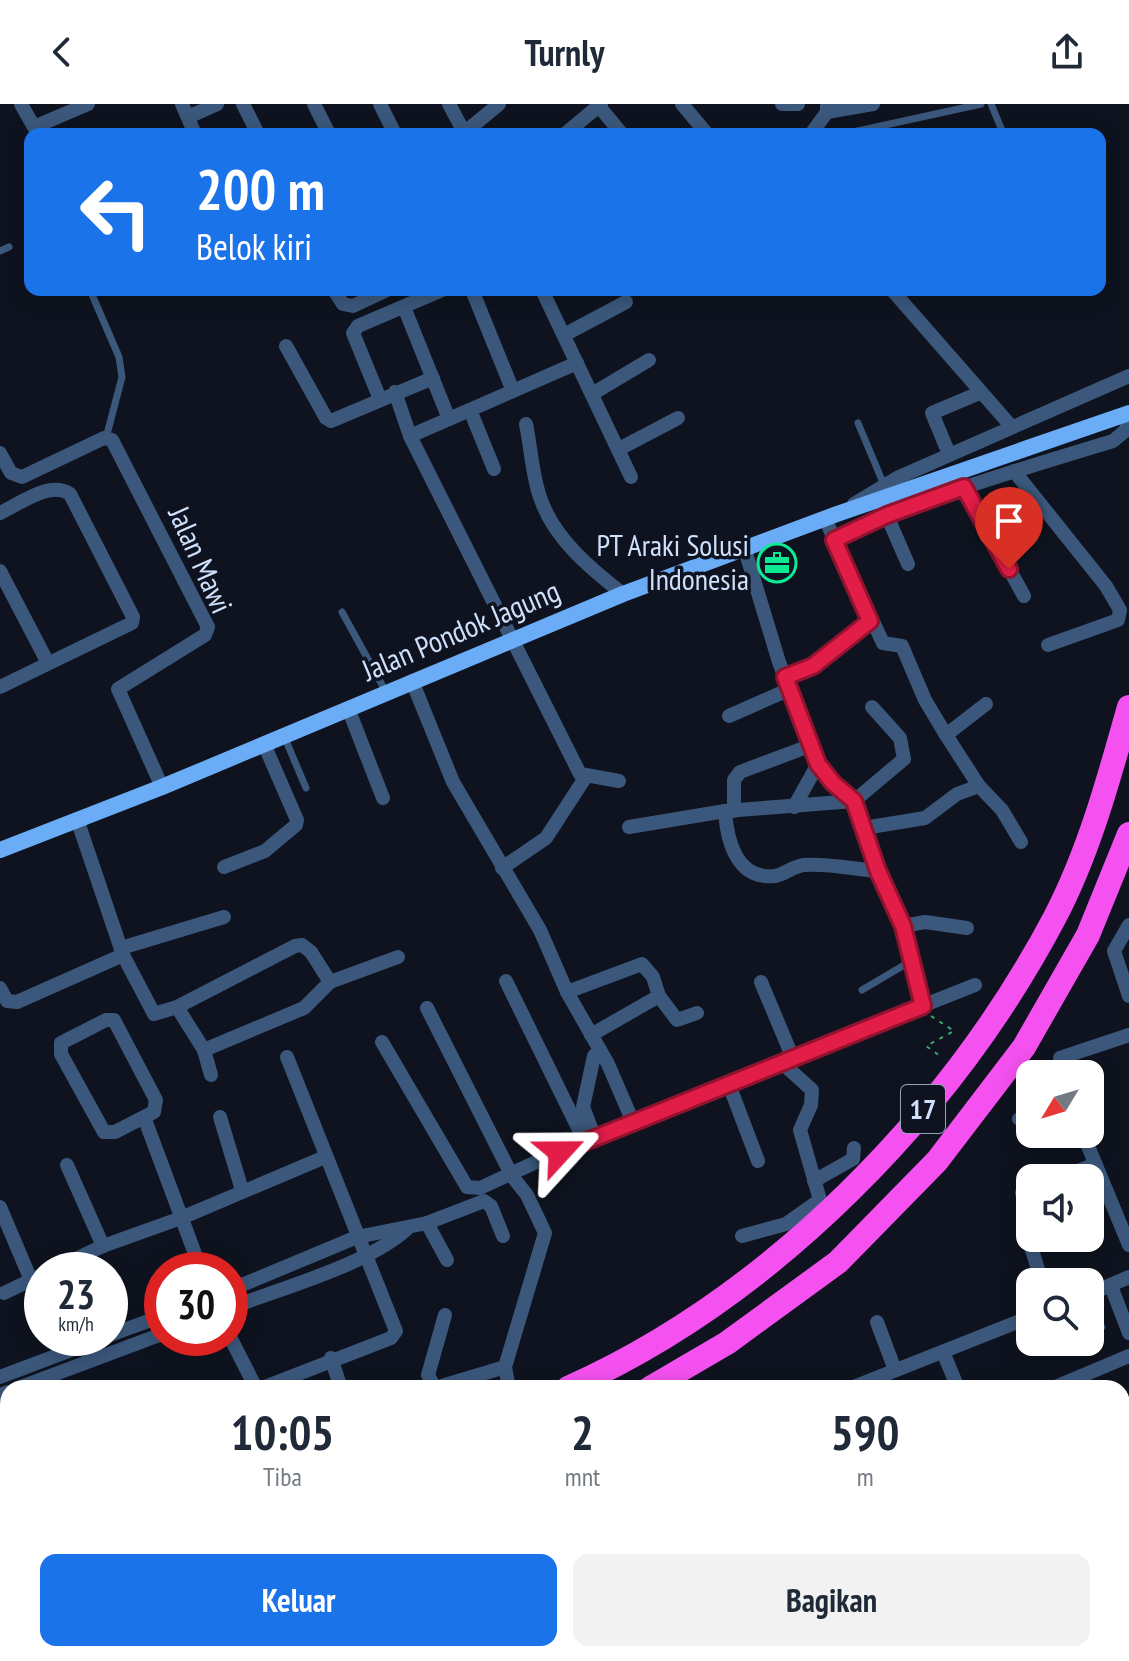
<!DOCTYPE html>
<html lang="id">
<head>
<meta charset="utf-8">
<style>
  body { margin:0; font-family:"PT Sans Narrow",sans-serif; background:#f2f2f3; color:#1f2937; height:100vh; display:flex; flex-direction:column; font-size:30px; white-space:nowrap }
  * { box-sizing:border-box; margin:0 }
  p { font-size:26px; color:#747a83 }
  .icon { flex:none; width:44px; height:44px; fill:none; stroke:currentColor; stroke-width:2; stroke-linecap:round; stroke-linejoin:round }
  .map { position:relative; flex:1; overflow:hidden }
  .details { position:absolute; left:0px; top:1276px; width:1130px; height:282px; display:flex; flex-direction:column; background:#fff; border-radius:24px 24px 0 0; box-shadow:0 4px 20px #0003 }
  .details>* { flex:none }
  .banner { position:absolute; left:24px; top:24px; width:1082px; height:168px; border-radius:16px; box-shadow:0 4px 20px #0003; background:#1a73e8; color:#fff; overflow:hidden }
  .needle { width:52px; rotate:232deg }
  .tools { position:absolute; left:1016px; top:956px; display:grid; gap:16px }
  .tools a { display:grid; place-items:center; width:88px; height:88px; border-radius:16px; background:#fff; box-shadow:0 4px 20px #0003; font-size:40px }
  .speed { position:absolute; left:24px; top:1148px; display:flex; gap:16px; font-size:40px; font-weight:700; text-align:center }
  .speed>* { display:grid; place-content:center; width:104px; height:104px; border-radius:50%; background:#fff; box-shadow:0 4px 20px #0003; line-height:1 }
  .speed small { font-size:20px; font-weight:400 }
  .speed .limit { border:12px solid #d22; background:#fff; color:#111 }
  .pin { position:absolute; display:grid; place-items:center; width:68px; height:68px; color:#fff; margin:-82px -34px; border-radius:50% 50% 50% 0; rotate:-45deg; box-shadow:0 0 8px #0007 }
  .pin .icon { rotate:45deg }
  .me { position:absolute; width:88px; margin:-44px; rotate:66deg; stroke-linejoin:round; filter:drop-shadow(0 0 6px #0008) }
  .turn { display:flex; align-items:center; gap:28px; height:168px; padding:0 40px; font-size:36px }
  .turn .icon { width:104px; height:104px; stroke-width:2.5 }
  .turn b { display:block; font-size:56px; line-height:68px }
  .eta { display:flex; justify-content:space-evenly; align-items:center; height:136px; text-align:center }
  .eta b { font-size:48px; font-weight:700; line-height:56px }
  .primary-button { display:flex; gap:16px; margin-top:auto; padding:16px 40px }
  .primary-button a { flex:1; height:92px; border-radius:16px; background:#1a73e8; color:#fff; font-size:32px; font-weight:700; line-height:92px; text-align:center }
  .primary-button a+a { background:#f2f2f3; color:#1f2937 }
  header { display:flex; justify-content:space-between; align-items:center; height:104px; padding:0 40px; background:#fff; font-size:36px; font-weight:700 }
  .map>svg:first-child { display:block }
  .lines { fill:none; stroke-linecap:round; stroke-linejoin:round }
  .path { stroke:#35aa6a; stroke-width:2; stroke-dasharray:4 6; stroke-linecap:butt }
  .lane { stroke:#3b587c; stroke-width:7 }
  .street { stroke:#3b587c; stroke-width:14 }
  .secondary { stroke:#6bacf7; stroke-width:16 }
  .highway { stroke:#f551f0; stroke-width:24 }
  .route-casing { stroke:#92132f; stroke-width:20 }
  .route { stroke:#e11d48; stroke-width:14 }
  .labels { text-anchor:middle; stroke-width:7; stroke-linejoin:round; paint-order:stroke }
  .shield { fill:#0e131f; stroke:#95a2ba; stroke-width:2 }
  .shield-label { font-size:28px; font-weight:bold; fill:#cfe0fc }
  .poi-label { font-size:30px; fill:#cfe0fc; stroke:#0e131f; text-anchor:end }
  .street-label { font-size:30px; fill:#cfe0fc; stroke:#0e131f }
</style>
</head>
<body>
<header><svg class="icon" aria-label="back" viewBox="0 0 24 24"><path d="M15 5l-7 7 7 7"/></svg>Turnly<svg class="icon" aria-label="share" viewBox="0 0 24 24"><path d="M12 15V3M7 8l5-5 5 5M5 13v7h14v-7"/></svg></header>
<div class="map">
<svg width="1129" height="1557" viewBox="0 0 1129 1557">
  <rect width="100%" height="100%" fill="#0e131f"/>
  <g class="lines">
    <path class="path" d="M931,912L954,927L926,942L943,954"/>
    <g class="lane">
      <path d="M991,0L1001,24"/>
      <path d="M844,30L981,0"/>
      <path d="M0,147L9,143"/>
      <path d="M90,186L119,253L122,273L106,334"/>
      <path d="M858,319L884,381"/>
      <path d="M342,508L386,588"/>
      <path d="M284,632L306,684"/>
      <path d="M862,886L911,857"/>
      <path d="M1090,1204L1102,1223L1090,1233"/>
      <path d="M1063,1247L1080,1238"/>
      <path d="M0,1518L8,1517"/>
      <path d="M0,1538L8,1537"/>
      <path d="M142,1550V1557"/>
    </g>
    <g class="street">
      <path d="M21,0L34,23L88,0"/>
      <path d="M182,0L195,30"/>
      <path d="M243,0L258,30"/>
      <path d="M314,0L329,30"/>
      <path d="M380,0L395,30"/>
      <path d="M449,0L465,30"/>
      <path d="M597,0L622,30"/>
      <path d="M682,0L707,30"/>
      <path d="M782,0H798"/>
      <path d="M827,8L873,0"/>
      <path d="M188,13L217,0"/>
      <path d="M464,29L499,0"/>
      <path d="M565,30L601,0"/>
      <path d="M811,30L827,8V0"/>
      <path d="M334,186L343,200L353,202L387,186"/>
      <path d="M472,186L513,287"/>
      <path d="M542,186L631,373"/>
      <path d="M892,186L1011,322"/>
      <path d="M404,203L449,315"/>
      <path d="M564,231L626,198"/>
      <path d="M286,242L326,314L331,317L433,274"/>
      <path d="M395,288L410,332L580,670L619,677"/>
      <path d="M592,290L649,256"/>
      <path d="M380,295L353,229L358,222L442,186"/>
      <path d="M470,306L494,365"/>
      <path d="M526,320C531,344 532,370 540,393C553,434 591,465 623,490"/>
      <path d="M410,332L577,259"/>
      <path d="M619,345L678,314"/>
      <path d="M0,349L11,369L22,373L104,334L112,336L208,523L205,531L118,585L162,683"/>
      <path d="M949,350L932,309L977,290"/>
      <path d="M1014,367L1106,482L1120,506L1118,516L1048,541"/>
      <path d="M964,383L1024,492"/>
      <path d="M854,400L897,374L1129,272"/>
      <path d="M884,405L908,460"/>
      <path d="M0,409C20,400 50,376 70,390L133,513L132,519L0,583"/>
      <path d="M825,415L883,539L902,542L925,596L946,631L979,682L1002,706L1021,738"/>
      <path d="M834,436C923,393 1018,366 1113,337L1126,326L1129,314"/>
      <path d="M745,446L779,558L818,660L833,679L854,697L878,767L903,822L923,902"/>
      <path d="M0,467L48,559"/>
      <path d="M785,573L813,562L870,517"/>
      <path d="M412,577L453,678L540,826L567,888L608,960L633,1018"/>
      <path d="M348,604L383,694"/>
      <path d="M729,612L790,585"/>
      <path d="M946,631L986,600"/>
      <path d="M794,703L818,660"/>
      <path d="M725,707C727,736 736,776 775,772C786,770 793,762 804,761C827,759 854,765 878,767"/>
      <path d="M734,707V676L740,668L812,641"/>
      <path d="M77,715L123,851L154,910L177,903L295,842L302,841L311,848L330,878L304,904L204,946L177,903"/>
      <path d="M629,723L725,707L854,697L904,655L900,634L872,603"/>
      <path d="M864,724L925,714L957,690L979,682"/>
      <path d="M224,763L265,747L296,721L297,716L264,640"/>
      <path d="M502,764L546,734L585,674"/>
      <path d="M1129,821L1114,847L1129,892"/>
      <path d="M903,822L925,818L967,824"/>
      <path d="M121,844L224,813"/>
      <path d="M506,877L584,1036"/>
      <path d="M330,878L398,853"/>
      <path d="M761,878L792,952"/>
      <path d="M0,884L7,897L17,898L123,851"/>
      <path d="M567,888L642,860L653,873L659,892L591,931"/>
      <path d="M659,892L677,916L697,909"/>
      <path d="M427,904L512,1072L527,1091L545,1129L505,1263L509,1284"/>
      <path d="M382,938L467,1083L480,1084L584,1036L975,881"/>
      <path d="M204,946L211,971"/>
      <path d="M1063,970L1060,954L1129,931"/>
      <path d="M728,978L758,1057"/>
      <path d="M144,1013L154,1008L156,996L114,916H106L61,939V950L104,1028H115L144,1013L201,1166"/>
      <path d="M220,1013L242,1086"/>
      <path d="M1019,1015L1030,1010"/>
      <path d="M1083,1030L1129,1141"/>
      <path d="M594,1032L583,1003L594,952L600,946"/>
      <path d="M67,1061L103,1142"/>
      <path d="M1060,1074L1093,1061"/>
      <path d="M814,1077L853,1055L854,1044"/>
      <path d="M1022,1089L1030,1086"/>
      <path d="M0,1103L31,1176"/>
      <path d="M427,1119L447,1156"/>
      <path d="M1027,1130L1042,1178"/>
      <path d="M742,1132L786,1120L820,1096L800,1026L811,1001L812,986L780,957"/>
      <path d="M52,1166L103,1142L181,1114L325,1053"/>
      <path d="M1111,1182L1129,1229"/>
      <path d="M230,1186L357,1133L427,1119L484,1097L491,1102L503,1132"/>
      <path d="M4,1189L42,1171"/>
      <path d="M1090,1190L1129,1173"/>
      <path d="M230,1204C281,1184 371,1160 409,1123"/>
      <path d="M445,1211L428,1271L435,1284L505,1263"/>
      <path d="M877,1218L895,1266"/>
      <path d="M110,1231L162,1212"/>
      <path d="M230,1233L256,1284"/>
      <path d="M943,1248L958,1284"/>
      <path d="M331,1254L341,1284"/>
      <path d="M0,1273L103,1234"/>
      <path d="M18,1284L162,1230"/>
      <path d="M262,1284L391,1234L396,1227L287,953"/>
      <path d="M851,1284L1030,1213"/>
      <path d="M1053,1284L1129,1252"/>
      <path d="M0,1291L8,1288"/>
      <path d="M1122,1400L1129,1409"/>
      <path d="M1122,1540L1129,1549"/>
      <path d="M410,1550L417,1557"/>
      <path d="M757,1550L760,1557"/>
      <path d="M1014,1550L1020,1557"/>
      <path d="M496,1555L508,1550"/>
      <path d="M375,1557L383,1550"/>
      <path d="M547,1557L559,1550"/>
    </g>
    <path class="secondary" d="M0,746L162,683L623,490L837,410L1129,309"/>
    <g class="highway">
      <path d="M568,1284C771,1193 951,1010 1055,813C1089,748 1109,674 1129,603"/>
      <path d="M650,1284L727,1239L838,1158L937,1057L1024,943L1088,831L1129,730"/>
      <path d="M0,1417L8,1416"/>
      <path d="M0,1452L8,1451"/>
    </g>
  </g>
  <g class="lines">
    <defs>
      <path id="route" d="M560,1048L923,902L903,822L878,767L854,697L833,679L818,660L785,573L813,562L870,517L834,436L887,411L964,383L1009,465"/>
    </defs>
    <use href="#route" class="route-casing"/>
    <use href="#route" class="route"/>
  </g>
  <defs>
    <symbol id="office-ring" viewBox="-11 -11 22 22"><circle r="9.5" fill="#0e131f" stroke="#0dea94" stroke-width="1.5"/><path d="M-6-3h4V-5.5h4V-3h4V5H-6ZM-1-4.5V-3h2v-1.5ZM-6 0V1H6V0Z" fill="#0dea94"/></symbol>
  </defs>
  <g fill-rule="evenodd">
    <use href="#office-ring" x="755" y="437" width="44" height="44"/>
  </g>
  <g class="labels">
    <rect class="shield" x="901" y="981" width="44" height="48" rx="6"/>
    <g class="shield-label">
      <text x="923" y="1015">17</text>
    </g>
    <g class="poi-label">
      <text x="749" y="452">PT Araki Solusi<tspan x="749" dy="34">Indonesia</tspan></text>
    </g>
    <g class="street-label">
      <text transform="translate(200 456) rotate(66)" y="10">Jalan Mawi</text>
      <text transform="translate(461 527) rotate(-23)" y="10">Jalan Pondok Jagung</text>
    </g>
  </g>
</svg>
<div class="tools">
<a><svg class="needle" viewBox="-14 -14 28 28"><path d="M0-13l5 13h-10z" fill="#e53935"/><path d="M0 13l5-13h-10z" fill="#747a83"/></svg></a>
<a><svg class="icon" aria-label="sound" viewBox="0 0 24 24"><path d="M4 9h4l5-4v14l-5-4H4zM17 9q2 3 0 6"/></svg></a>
<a><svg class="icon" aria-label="search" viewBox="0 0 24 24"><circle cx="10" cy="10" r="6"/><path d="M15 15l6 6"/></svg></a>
</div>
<div class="speed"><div>23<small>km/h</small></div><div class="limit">30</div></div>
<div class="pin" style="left:1009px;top:465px;background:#d93025"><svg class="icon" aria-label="arrive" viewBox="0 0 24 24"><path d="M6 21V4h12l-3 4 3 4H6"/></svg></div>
<svg class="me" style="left:560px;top:1048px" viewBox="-20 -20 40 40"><path d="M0-17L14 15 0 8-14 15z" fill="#e11d48" stroke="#fff" stroke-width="4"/></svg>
<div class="banner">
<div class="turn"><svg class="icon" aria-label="left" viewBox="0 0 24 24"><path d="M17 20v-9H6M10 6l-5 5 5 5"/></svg><div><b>200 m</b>Belok kiri</div></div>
</div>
<section class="details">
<div class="eta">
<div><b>10:05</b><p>Tiba</p></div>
<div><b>2</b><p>mnt</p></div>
<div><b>590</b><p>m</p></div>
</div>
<div class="primary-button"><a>Keluar</a><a>Bagikan</a></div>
</section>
</div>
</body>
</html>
